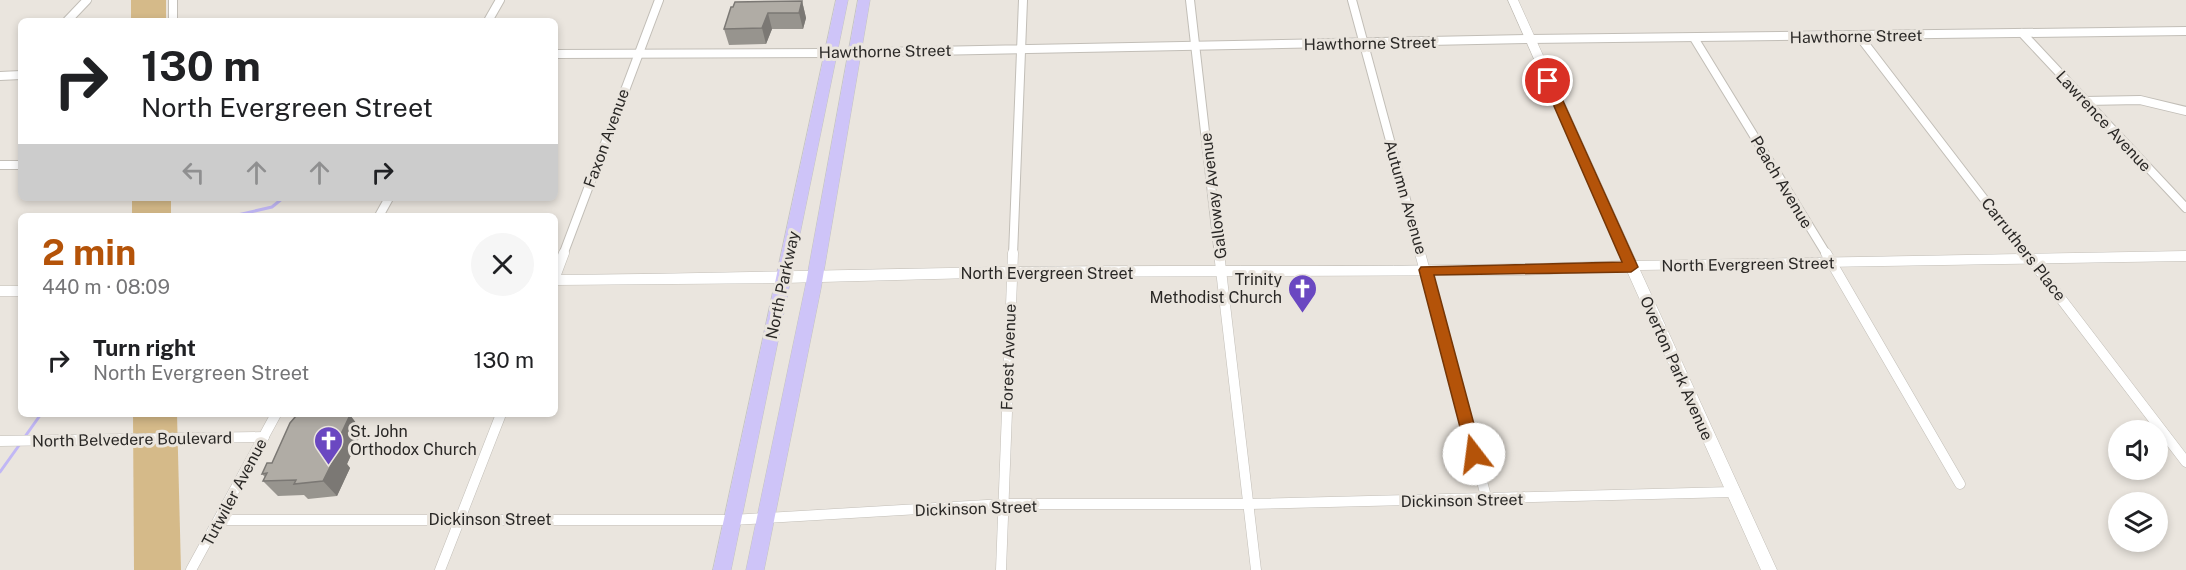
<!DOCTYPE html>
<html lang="en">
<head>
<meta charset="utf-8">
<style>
  body { margin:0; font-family:"Public Sans",sans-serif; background:#f6f6f6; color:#202124; height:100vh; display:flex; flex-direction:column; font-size:22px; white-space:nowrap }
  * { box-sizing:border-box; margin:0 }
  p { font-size:20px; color:#757577 }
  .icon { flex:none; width:33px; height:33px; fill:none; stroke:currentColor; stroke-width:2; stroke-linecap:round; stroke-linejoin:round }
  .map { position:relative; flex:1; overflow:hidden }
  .drawer { position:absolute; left:18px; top:213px; width:540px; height:204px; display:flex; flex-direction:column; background:#fff; border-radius:9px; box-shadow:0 3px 9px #0003 }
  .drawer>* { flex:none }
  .top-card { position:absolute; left:18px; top:18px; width:540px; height:183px; border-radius:9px; box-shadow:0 3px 9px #0003; background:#fff; color:#202124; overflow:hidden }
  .tools { position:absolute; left:2108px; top:420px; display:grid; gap:12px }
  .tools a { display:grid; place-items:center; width:60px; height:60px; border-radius:50%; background:#fff; box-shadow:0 3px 9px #0003; font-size:30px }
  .pin { position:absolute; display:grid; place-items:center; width:51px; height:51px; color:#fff; margin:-26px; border:3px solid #fff; border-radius:50%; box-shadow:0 2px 6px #0007 }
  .me { position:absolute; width:66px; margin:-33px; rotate:345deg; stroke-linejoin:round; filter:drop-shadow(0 0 4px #0008) }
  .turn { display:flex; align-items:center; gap:21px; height:126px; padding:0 24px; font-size:27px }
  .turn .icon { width:78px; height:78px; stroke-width:2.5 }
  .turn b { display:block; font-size:42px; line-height:51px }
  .lanes { display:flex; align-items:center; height:57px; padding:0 24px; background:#0003; justify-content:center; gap:30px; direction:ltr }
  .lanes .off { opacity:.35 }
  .round { display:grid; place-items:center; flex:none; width:63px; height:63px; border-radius:32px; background:#f6f6f6 }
  .overview { display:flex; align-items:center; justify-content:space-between; height:102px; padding:0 24px }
  h1 { font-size:36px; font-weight:700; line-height:45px; color:#b45309 }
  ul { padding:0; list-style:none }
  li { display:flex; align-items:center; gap:18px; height:90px; padding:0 24px }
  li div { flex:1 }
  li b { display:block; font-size:22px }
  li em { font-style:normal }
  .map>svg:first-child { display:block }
  .green { fill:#d5ba89 }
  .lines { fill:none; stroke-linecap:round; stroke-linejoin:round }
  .stream { stroke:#c1b7f5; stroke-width:3 }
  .street-far1-casing { stroke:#c2beb7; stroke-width:10 }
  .street-casing { stroke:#c2beb7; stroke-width:11 }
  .secondary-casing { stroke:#c2beb7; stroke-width:1 }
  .primary-casing { stroke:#c3c3c2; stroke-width:1 }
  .street-far1 { stroke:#fff; stroke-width:8 }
  .street { stroke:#fff; stroke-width:10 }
  .secondary { fill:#fff; fill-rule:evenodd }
  .primary { fill:#cec4f8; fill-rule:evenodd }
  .wall { fill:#97948e }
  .shaded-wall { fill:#7b7874 }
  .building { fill:#b0aca5; stroke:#7b7874; stroke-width:1.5 }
  .route { fill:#b45309; stroke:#753606; stroke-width:1.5 }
  .labels { text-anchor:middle; stroke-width:6; stroke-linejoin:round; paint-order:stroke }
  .street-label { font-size:16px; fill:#2a2826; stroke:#eae5de }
  .poi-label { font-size:16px; fill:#2a2826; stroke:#eae5de; text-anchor:end }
</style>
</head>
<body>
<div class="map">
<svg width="2186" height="570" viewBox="0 0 2186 570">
  <rect width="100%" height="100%" fill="#eae5de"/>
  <g class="green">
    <rect x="131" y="0" width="35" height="21"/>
    <rect x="132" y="198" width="39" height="18"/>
    <path d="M133,414H177L181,570H134Z"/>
  </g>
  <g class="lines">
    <g class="stream">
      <path d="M233,216L272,207L283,198"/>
      <path d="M24,438L41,414"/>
      <path d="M0,472L20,444"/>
    </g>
    <defs>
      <g id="street-far1">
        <path d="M173,0V21"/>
        <path d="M1190,0L1219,255"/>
        <path d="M1352,0L1421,255"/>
        <path d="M67,21L87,0"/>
        <path d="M488,21L500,0"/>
        <path d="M2022,33L2186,208"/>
        <path d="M1859,36L2027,255"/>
        <path d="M1694,38L1827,255"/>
        <path d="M555,54L830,53L1530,39L2186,31"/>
        <path d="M0,76L21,75"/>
        <path d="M2085,101L2140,100L2186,111"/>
        <path d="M0,165H21"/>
        <path d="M379,216L389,198"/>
        <path d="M563,255L659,0"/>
        <path d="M1013,255L1023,0"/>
      </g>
      <g id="street">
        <path d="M1219,253L1256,570"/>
        <path d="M1420,253L1487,500"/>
        <path d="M1826,253L1960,484"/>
        <path d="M2026,253L2186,462"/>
        <path d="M555,277L564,253"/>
        <path d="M0,441L264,437"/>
        <path d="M220,520H732L1004,504H1249L1732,492"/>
        <path d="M191,570L276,414"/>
        <path d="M440,570L501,414"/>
        <path d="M1001,570L1013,253"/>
      </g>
      <g id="secondary">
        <path d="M1508,0H1518L1636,261L2186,251V261L1640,270L1777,570H1761L1627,271L1524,275L1011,277L783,283L555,285V275C707,274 859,269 1011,267C1215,264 1419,269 1623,261Z"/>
        <rect x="0" y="286" width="21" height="10"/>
      </g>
      <g id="primary">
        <path d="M836,0H848L731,570H713Z"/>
        <path d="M858,0H870L821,288L764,570H746L805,288Z"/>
      </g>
    </defs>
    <use href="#street-far1" class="street-far1-casing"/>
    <use href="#street" class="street-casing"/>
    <use href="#secondary" class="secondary-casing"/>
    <use href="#primary" class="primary-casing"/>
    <use href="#street-far1" class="street-far1"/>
    <use href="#street" class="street"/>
    <use href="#secondary" class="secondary"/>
    <use href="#primary" class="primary"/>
  </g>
  <g class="wall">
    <path d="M802,1L806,18L803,29H772L766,44L729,45L724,29Z"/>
    <path d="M350,415L362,431L347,464L350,468L337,496L308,499L304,495L278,496L263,481L265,477L262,474L272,463Z"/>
  </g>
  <g class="shaded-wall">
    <path d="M802,1L806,18L803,29L799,13Z"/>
    <path d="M768,13L772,29L766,44L762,28Z"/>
    <path d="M350,415L362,431L347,464L350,468L337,496L323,481L332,453Z"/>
  </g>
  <g class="building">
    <path d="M802,1L799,13H768L762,28L724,29L731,7H733L735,2Z"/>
    <path d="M305,415H350L332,453H337L323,481L294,484L296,480L263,481L267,473L262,474L267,463H272L290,423L296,416Z"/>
  </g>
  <path class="route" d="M1548,77L1554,81L1638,267L1631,272L1434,275L1482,454L1480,458L1474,460L1469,458L1467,454L1419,270L1421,267L1622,262L1543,81Z"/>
  <defs>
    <symbol id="church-pin" viewBox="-11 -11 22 30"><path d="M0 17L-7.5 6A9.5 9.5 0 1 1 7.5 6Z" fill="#6a48c1" stroke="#eae5de"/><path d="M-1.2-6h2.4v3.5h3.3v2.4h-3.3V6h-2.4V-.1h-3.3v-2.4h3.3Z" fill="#fff"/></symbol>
  </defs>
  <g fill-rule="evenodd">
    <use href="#church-pin" x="1286" y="272" width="33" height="45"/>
    <use href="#church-pin" x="312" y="424" width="33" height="45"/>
  </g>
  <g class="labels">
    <g class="street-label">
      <text transform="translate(1856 36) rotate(-1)" y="6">Hawthorne Street</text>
      <text transform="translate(1370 43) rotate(-1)" y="6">Hawthorne Street</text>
      <text transform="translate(885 51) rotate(-1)" y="6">Hawthorne Street</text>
      <text transform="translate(2104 121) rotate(47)" y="6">Lawrence Avenue</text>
      <text transform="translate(606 138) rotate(-70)" y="6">Faxon Avenue</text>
      <text transform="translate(1782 182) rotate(59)" y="6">Peach Avenue</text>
      <text transform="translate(1213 196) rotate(-97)" y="6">Galloway Avenue</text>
      <text transform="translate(1406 197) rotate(74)" y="6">Autumn Avenue</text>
      <text transform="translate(2024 249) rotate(52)" y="6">Carruthers Place</text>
      <text transform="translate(1748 264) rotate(-1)" y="6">North Evergreen Street</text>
      <text x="1047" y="279">North Evergreen Street</text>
      <text transform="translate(782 285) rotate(-78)" y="6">North Parkway</text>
      <text transform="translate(1008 357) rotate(-88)" y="6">Forest Avenue</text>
      <text transform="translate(1677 368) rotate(66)" y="6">Overton Park Avenue</text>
      <text transform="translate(132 439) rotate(-1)" y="6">North Belvedere Boulevard</text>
      <text transform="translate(234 492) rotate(-62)" y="6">Tutwiler Avenue</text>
      <text transform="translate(1462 500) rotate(-1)" y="6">Dickinson Street</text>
      <text transform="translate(976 508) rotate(-2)" y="6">Dickinson Street</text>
      <text x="490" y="525">Dickinson Street</text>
    </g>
    <g class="poi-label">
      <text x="1282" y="285">Trinity<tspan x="1282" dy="18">Methodist Church</tspan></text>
      <text x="350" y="437" text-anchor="start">St. John<tspan x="350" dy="18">Orthodox Church</tspan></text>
    </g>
  </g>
</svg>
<div class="tools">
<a><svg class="icon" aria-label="sound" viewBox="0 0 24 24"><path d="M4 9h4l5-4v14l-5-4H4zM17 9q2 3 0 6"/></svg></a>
<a><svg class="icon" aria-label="layers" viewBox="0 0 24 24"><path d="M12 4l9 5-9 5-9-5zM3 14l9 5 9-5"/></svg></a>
</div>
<div class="pin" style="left:1548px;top:81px;background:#d93025"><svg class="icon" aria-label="arrive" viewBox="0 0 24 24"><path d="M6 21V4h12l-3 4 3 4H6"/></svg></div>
<svg class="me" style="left:1474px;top:454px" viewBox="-20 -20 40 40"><circle r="19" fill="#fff"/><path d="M0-13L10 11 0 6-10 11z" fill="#b45309"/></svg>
<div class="top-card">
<div class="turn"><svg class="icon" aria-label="right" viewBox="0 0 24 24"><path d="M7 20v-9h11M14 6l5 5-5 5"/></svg><div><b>130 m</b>North Evergreen Street</div></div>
<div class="lanes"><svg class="icon off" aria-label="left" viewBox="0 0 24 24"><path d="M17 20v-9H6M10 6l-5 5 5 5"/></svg><svg class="icon off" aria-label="ahead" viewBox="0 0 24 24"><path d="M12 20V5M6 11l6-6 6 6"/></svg><svg class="icon off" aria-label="ahead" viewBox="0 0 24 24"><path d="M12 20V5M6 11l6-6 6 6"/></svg><svg class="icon" aria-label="right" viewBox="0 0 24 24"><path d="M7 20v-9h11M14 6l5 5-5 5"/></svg></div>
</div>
<section class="drawer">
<div class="overview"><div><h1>2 min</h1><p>440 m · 08:09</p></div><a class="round"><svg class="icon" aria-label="close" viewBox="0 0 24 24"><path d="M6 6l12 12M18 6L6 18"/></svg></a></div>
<ul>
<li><svg class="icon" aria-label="right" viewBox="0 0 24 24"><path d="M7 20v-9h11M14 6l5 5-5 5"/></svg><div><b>Turn right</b><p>North Evergreen Street</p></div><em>130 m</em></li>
</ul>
</section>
</div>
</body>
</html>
